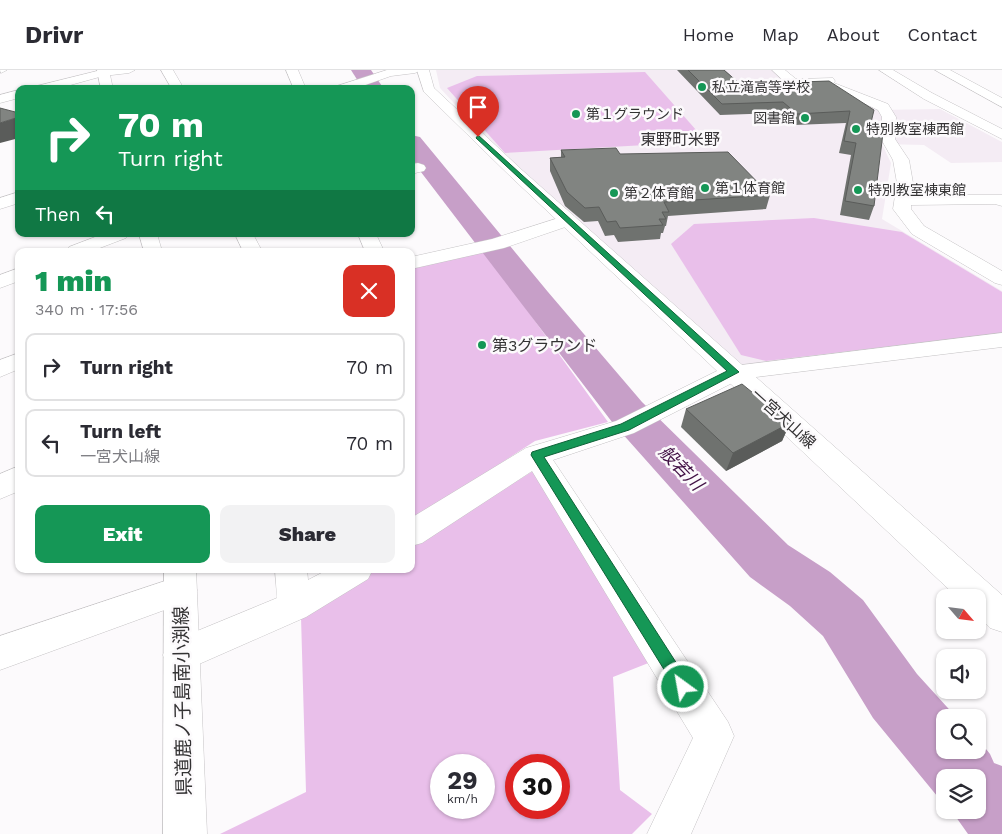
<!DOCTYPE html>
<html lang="en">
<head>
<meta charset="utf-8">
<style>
  body { margin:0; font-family:"Work Sans","Noto Sans JP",sans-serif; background:#f2f2f3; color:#2b2b33; height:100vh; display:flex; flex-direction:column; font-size:19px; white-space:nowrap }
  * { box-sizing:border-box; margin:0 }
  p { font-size:16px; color:#7c7c81 }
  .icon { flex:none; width:28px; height:28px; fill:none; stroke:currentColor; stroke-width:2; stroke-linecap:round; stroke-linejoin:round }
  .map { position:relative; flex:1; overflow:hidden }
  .side { position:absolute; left:15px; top:178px; width:400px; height:325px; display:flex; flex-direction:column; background:#fff; border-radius:10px; box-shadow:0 1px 4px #0004 }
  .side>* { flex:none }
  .guide { position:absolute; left:15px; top:15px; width:400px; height:152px; border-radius:10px; box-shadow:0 1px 4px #0004; background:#159756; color:#fff; overflow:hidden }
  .needle { width:32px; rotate:118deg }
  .controls { position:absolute; left:936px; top:519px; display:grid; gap:10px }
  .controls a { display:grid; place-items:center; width:50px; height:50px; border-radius:10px; background:#fff; box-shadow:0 1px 4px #0004; font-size:25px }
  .speed { position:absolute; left:430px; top:684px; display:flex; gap:10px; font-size:25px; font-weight:700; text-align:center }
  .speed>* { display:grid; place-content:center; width:65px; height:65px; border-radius:50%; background:#fff; box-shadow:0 1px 4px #0004; line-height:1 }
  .speed small { font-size:12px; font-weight:400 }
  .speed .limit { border:8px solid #d22; background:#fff; color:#111 }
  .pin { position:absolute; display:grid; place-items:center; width:42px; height:42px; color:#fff; margin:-51px -21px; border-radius:50% 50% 50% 0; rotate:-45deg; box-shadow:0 0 5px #0007 }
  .pin .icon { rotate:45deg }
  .me { position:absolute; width:55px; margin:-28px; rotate:328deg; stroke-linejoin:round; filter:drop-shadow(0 0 4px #0008) }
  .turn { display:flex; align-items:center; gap:18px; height:105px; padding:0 20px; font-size:22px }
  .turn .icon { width:65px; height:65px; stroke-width:2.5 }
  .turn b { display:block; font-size:35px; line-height:42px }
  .then { display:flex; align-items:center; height:48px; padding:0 20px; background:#0003; gap:10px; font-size:19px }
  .round { display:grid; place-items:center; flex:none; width:52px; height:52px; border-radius:10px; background:#f2f2f3 }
  .overview { display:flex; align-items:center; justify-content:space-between; height:85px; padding:0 20px }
  h1 { font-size:30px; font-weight:800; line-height:38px; color:#159756 }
  .primary-button { display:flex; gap:10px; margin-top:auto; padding:10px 20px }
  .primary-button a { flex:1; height:58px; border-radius:10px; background:#159756; color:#fff; font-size:20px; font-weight:800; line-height:58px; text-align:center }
  .primary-button a+a { background:#f2f2f3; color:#2b2b33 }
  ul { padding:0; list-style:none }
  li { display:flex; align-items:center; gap:15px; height:68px; margin:0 10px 8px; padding:0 10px; border:2px solid #e1e1e2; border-radius:10px }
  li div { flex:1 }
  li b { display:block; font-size:19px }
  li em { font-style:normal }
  header { display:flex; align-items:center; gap:30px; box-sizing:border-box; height:70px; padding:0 25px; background:#fff; border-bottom:1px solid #e1e1e2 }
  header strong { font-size:24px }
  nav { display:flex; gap:28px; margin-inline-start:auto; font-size:18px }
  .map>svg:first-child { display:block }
  .built { fill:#f4ecf4 }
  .green { fill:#e9bfea; fill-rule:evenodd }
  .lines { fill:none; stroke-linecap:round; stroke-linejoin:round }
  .river { fill:#c79fc8; fill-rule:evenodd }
  .minor-casing { stroke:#c5c3c5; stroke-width:1 }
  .major-casing { stroke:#c5c3c5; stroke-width:1 }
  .minor { fill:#fff; fill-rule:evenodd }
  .major { fill:#fff; fill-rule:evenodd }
  .wall { fill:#6f726f }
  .shaded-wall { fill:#5a5c5a }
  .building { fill:#818481; stroke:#5a5c5a }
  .route { fill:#159756; stroke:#0e6238 }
  .poi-dot { fill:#159756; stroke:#fcfafc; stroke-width:2 }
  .labels { text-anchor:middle; stroke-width:5; stroke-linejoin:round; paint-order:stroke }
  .far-poi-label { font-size:14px; fill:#343334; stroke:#fcfafc; text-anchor:start }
  .far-quarter-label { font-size:16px; fill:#383638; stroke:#fcfafc }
  .poi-label { font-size:16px; fill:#343334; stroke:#fcfafc; text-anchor:start }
  .street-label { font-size:16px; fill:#343334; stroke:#fcfafc }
  .water-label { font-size:18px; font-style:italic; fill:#411044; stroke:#fcfafc }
  .near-street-label { font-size:19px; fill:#343334; stroke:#fcfafc }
</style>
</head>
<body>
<header>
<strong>Drivr</strong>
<nav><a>Home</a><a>Map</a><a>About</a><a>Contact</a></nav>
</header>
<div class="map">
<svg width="1002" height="764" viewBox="0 0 1002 764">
  <rect width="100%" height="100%" fill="#fcfafc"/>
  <path class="built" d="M436,0H773L796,18L851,27L877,40L940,39L1002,72V92L951,93L924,75L882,74L891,93L882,149L1002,221V265L757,296L734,293L503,86L440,18Z"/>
  <g class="green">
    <path d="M645,2L704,69L699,72L505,83L447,18L477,6Z"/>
    <path d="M814,148L902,162L1002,222V263L766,291L741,285L671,174L694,154Z"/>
    <path d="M485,182L608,352L535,371L411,451V198Z"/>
    <path d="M533,401L651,592L613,607L620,720L652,744L632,764H220L306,722L301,547L377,499H411V477ZM441,695H484V738H441ZM516,695H559V738H516Z"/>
  </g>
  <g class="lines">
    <g class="river">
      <path d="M351,0H371L384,19H363Z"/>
      <path d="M411,65L420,67L548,222L642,332L788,475L830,502L863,530L917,604L957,648H945V680H978V669L990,684L994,693L1002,696V764H968L951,740H978V708H945V734L942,732L873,648L823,566L790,536L750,507L612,352L411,89Z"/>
    </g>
    <defs>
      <g id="minor">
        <path d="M0,0H7L1,3Z"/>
        <path d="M101,0H135L129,3L103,6L56,19H35L37,16Z"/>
        <path d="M161,0H173L184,19H172Z"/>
        <path d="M286,0H298L306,19H294Z"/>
        <path d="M387,0H421L415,3L391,6L354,19H335L337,16Z"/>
        <path d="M772,0H785L796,9L833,8L835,11L834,13L888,34L896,47L895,69L909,90L913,113L912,125H1002V136L995,134L911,135V139L924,156L1002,201V215L995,213L912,164L893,139L897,113L893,90L881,69L882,47L878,40L855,29L817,15L789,16Z"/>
        <path d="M879,0H893L932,23L1002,59V69L924,29Z"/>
        <path d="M935,0H950L1002,28V37Z"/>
        <path d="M19,20V28L0,33V25Z"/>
        <path d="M418,93L424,95L426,98L424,101L411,104V94Z"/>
        <path d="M19,122V133L0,139V128Z"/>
        <path d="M568,145L574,146L577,150L574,154L504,178L411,199V187L492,169Z"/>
        <path d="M103,164H128L126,168L92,181H66L69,177Z"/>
        <path d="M235,164H253L262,181H243Z"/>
        <path d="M358,164H376L384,181H365Z"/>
        <path d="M19,198V211L0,218V205Z"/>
        <path d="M1002,263V277L740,309L634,363L553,390L728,652L734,666L691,764H647L693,668L532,401L422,473L411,476V448L526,378L616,351L725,297Z"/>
        <path d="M19,283V299L0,307V290Z"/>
        <path d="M19,396V421L0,429V404Z"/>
        <path d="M275,499H307L308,510L329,499H373L368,509L306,547L181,602L168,597L163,585L168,573L277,528Z"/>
        <path d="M180,506L192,510L197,520L192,530L0,600V566Z"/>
      </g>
      <g id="major">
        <path d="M97,0H109L113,19H101Z"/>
        <path d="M417,0H429L434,18L522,100L1002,525V562L990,558L978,546V528H958L510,106L424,22Z"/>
        <path d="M139,164H157L162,181H144Z"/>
        <path d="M164,499H196L207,764H163Z"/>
      </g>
    </defs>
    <use href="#minor" class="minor-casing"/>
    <use href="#major" class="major-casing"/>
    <use href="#minor" class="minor"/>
    <use href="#major" class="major"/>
  </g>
  <g class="wall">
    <path d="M677,0H724L740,14L829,11L869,61L874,136L869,150L840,145L851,85L839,83L846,53L794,55L780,43L720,45Z"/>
    <path d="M561,80L620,84L770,125L766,139L668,146L666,156H665L663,163H661L660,169L618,172L614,165L605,166L598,151L584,152L565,136L550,101V88L561,87Z"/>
    <path d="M686,339L790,353L782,371L726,401L681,357Z"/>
  </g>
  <g class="shaded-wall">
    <path d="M19,47V68L0,73V53Z"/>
    <path d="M790,353L782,371L726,401L733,383Z"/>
  </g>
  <g class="building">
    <path d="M688,0H724L740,14L829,11L874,40L869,61L883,63L874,136L845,131L856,73L844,71L850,41L797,44L783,32L722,34Z"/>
    <path d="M0,38L19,43V47L0,53Z"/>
    <path d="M616,78L620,84L728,82L770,125L664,132L669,142H662L666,149H659L663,155L620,158L616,151L607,152L599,137L585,138L567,122L550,88L565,87L561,80Z"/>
    <path d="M742,314L790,353L733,383L686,339Z"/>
  </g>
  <path class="route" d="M478,65L739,302L629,360L544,387L688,611L691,617L688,622L683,624L678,622L531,385L532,382L621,354L727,301L476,68Z"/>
  <g class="poi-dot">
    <circle cx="702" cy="17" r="5"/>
    <circle cx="576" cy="44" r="5"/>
    <circle cx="805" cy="48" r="5"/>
    <circle cx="856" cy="59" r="5"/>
    <circle cx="705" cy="118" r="5"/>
    <circle cx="858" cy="120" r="5"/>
    <circle cx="614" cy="123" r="5"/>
    <circle cx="482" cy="275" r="5"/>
  </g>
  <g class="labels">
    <g class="far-poi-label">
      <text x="712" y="22">私立滝高等学校</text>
      <text x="586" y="49">第１グラウンド</text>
      <text x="795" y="53" text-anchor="end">図書館</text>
      <text x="866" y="64">特別教室棟西館</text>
      <text x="715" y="123">第１体育館</text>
      <text x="868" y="125">特別教室棟東館</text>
      <text x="624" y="128">第２体育館</text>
    </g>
    <g class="far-quarter-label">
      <text x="680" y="75">東野町米野</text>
    </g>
    <g class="poi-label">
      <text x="492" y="281">第3グラウンド</text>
    </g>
    <g class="street-label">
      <text transform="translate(784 348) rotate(42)" y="6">一宮犬山線</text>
    </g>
    <g class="water-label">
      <text transform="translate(681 398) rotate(46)" y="6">般若川</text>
    </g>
    <g class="near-street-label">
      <text transform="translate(182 631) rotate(-91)" y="7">県道鹿ノ子島南小渕線</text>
    </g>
  </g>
</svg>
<div class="controls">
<a><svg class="needle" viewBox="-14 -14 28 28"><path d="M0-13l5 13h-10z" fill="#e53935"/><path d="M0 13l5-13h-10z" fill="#7c7c81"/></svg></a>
<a><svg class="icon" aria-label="sound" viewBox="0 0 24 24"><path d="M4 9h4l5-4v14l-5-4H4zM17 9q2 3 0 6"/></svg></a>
<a><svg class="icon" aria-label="search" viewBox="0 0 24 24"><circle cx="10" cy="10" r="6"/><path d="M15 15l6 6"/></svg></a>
<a><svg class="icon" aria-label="layers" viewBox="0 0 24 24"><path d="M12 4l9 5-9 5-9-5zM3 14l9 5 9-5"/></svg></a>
</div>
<div class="speed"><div>29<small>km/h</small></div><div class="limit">30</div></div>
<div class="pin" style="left:478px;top:67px;background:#d93025"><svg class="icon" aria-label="arrive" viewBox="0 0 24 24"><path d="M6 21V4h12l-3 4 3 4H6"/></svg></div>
<svg class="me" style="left:683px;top:617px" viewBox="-20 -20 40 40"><circle r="17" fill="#159756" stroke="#fff" stroke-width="3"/><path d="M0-11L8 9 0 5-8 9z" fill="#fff"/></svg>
<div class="guide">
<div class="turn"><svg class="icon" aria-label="right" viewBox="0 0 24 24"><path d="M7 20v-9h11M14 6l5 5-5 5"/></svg><div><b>70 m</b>Turn right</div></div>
<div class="then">Then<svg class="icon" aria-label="left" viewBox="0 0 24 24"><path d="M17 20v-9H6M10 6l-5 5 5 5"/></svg></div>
</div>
<section class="side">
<div class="overview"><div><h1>1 min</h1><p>340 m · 17:56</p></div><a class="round" style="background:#d93025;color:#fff"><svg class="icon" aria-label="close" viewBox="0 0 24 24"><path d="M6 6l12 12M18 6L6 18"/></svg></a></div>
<ul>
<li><svg class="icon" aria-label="right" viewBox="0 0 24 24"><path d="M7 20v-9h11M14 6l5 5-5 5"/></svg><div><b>Turn right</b></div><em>70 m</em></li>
<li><svg class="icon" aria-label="left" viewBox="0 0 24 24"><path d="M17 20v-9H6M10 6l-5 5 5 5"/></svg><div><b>Turn left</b><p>一宮犬山線</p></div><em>70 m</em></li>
</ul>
<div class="primary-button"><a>Exit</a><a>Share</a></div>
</section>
</div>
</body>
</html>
